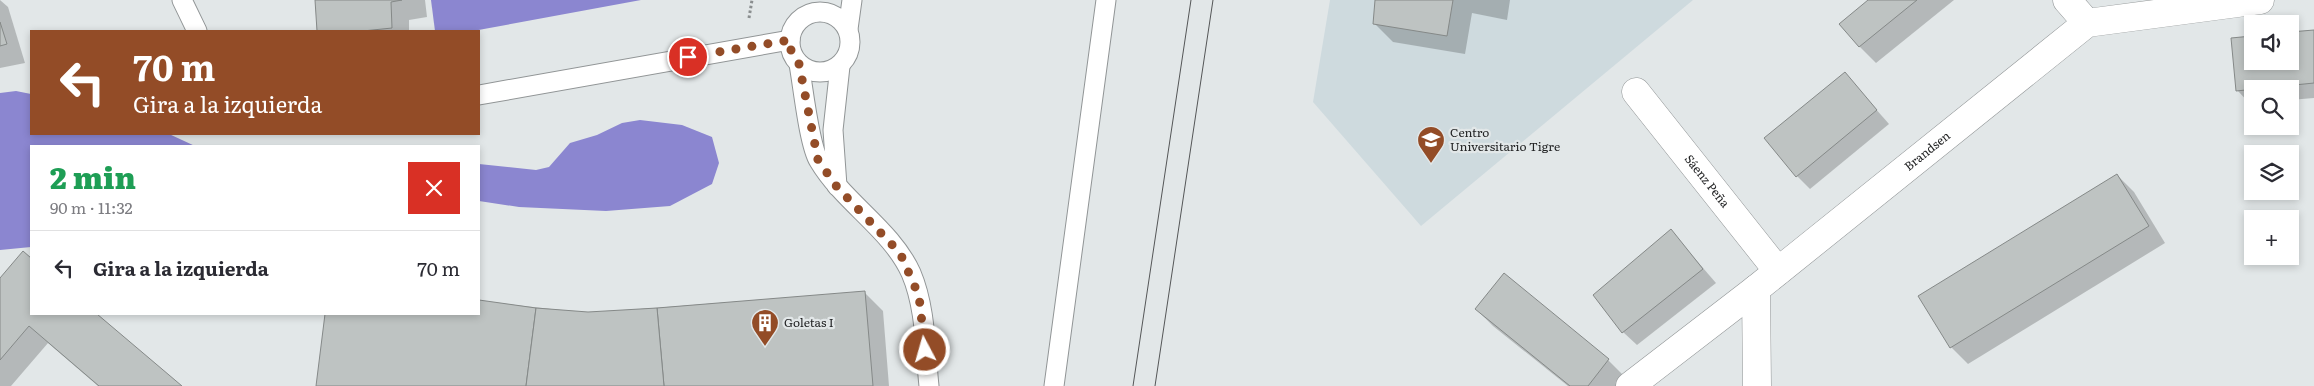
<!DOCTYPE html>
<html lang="es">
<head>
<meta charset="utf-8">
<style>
  body { margin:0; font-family:Literata,serif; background:#f2f2f3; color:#2b2b33; height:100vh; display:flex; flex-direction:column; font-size:19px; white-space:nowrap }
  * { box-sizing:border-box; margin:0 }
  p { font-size:16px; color:#7c7c81 }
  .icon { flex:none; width:28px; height:28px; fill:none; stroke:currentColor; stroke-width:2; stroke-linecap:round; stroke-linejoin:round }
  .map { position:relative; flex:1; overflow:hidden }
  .side { position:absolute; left:30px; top:145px; width:450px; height:170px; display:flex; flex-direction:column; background:#fff; border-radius:0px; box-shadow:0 2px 8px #0003 }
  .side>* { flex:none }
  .top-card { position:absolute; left:30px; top:30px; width:450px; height:105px; border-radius:0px; box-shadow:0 2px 8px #0003; background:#934c27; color:#fff; overflow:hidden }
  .fabs { position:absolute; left:2244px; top:15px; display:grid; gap:10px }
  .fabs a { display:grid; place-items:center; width:55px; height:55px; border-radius:0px; background:#fff; box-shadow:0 2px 8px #0003; font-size:25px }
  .pin { position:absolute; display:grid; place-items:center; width:42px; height:42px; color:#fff; margin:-21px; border:2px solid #fff; border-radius:50%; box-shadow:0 1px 5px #0007 }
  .me { position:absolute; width:55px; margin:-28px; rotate:354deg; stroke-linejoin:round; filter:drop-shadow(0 0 4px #0008) }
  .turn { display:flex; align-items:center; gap:18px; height:105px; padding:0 20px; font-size:22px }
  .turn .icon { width:65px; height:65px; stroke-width:2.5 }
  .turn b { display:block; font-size:35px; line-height:42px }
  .round { display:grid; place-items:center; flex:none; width:52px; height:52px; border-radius:0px; background:#f2f2f3 }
  .overview { display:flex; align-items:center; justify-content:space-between; height:85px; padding:0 20px }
  h1 { font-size:30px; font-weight:800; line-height:38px; color:#1e9e55 }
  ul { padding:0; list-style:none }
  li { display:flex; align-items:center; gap:15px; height:75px; padding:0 20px; border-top:1px solid #e1e1e2 }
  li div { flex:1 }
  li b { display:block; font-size:19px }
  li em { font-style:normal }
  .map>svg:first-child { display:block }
  .built { fill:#cedade }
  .water { fill:#8b86d0 }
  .shadow { fill:#0003 }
  .building { fill:#bec3c2; stroke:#858988 }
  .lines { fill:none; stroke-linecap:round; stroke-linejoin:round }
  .service-casing { stroke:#919596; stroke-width:21 }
  .minor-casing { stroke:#919596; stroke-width:29 }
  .path { stroke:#8a8e8f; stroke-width:3; stroke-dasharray:2.5 2.5; stroke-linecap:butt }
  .service { stroke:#fff; stroke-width:19 }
  .minor { stroke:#fff; stroke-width:28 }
  .tram { stroke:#545657; stroke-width:1 }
  .route { stroke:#934c27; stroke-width:9; stroke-dasharray:0 16.2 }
  .labels { text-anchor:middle; stroke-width:4.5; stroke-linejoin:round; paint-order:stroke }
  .poi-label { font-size:12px; fill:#232425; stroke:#e2e7e8; text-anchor:start }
  .street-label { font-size:12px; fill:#232425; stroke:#e2e7e8 }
</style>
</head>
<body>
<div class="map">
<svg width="2314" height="386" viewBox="0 0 2314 386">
  <rect width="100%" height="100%" fill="#e2e7e8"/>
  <path class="built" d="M1330,0H1693L1421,226L1313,102Z"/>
  <g class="water">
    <path d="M431,0H641L473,31H435Z"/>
    <path d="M16,91L31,94V134H169L195,146H31V247L0,250V93Z"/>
    <path d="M640,120L682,125L712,137L719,163L712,184L670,206L606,211L519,207L479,201V164L536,170L549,167L570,143L597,135L622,123Z"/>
  </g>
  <g class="shadow">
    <path d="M0,0L8,7L25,63L0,68Z"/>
    <path d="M316,0H425L427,17L409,20V31H318Z"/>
    <path d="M1376,0H1510L1507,20L1472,13L1465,54L1393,42L1374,23Z"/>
    <path d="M1870,0H1954L1876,63L1859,46Z"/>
    <path d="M2314,31V98L2290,100V89H2252L2251,105L2238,91L2232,40L2252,37V61H2290V33Z"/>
    <path d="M1845,74L1889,124L1810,189L1797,176Z"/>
    <path d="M2117,175L2134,192L2165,243L1968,364L1951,347L1920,296Z"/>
    <path d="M1671,231L1716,283L1637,345L1623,332Z"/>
    <path d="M23,253L31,259V314H95L180,386H98L48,343L11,386H0V280Z"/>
    <path d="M1504,275L1608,360L1625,377L1618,386H1568L1493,326L1476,309Z"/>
    <path d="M864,292L883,311L889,386H317L327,314H479V301L588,313Z"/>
  </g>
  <g class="building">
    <path d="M315,0H402L391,2L392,28L363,31H317Z"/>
    <path d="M1375,0H1453L1447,36L1373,24Z"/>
    <path d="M1868,0H1917L1859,47L1839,24Z"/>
    <path d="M0,22L7,44L0,46Z"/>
    <path d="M2314,30V83L2236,91L2231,38L2252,36V61H2290V32Z"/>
    <path d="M1845,72L1877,110L1796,177L1764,138Z"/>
    <path d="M2117,174L2149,226L1950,348L1918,296Z"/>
    <path d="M1671,229L1703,269L1622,333L1593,295Z"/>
    <path d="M23,251L31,258V314H97L182,386H99L29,326L0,360V278Z"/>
    <path d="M1504,273L1609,359L1588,386H1570L1475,309Z"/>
    <path d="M865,291L873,386H664L657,308Z"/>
    <path d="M479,300L536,308L526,386H316L325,314H479Z"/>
    <path d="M536,308L588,312L657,308L664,386H526Z"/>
  </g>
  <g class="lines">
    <defs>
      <g id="service">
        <path d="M182,0L197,31"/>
        <circle cx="820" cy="42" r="30"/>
        <path d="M848,29L852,0"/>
        <path d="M799,64C803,86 809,145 819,161C844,203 891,229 911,273C926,308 925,349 929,386"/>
        <path d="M479,95L790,40"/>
        <path d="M837,186L833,130L840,66"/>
        <path d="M1054,386L1106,0"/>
      </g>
      <g id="minor">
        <path d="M2067,0L2087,23"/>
        <path id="s1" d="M1636,92L1778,271"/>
        <path d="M1756,289L1757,386"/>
        <path id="s2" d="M1630,386L1756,289L2087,23L2260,0"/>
      </g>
    </defs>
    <use href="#service" class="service-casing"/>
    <use href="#minor" class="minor-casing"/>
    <path class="path" d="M749,18L752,0"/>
    <use href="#service" class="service"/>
    <use href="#minor" class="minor"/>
    <g class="tram">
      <path d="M1133,386L1191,0"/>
      <path d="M1155,386L1213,0"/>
    </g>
  </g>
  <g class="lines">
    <path class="route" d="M688,57L790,40L791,50L799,64L818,160L837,187L900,253L919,296L925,350"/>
  </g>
  <defs>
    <symbol id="university-pin" viewBox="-11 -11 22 30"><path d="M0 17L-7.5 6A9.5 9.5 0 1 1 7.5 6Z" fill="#934c27" stroke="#e2e7e8"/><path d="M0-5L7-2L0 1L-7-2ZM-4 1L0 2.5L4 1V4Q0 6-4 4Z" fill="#fff"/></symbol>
    <symbol id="building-pin" viewBox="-11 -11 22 30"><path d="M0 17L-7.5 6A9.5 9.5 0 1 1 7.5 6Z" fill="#934c27" stroke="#e2e7e8"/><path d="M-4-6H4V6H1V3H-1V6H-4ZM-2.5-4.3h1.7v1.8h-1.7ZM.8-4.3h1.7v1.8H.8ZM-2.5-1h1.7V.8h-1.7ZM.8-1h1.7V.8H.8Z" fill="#fff"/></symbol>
  </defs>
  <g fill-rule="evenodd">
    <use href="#university-pin" x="1415" y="124" width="32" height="43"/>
    <use href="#building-pin" x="749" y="307" width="32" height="43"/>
  </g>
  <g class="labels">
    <g class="poi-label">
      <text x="1450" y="137">Centro<tspan x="1450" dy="14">Universitario Tigre</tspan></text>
      <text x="784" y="327">Goletas I</text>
    </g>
    <g class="street-label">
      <text dy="4" stroke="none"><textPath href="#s2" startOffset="379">Brandsen</textPath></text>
      <text dy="4" stroke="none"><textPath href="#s1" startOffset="114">Sáenz Peña</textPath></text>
    </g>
  </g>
</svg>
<div class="fabs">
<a><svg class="icon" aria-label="sound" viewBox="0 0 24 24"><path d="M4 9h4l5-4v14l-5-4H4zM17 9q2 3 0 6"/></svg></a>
<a><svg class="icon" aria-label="search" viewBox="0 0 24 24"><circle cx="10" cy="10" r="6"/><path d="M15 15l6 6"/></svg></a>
<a><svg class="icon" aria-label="layers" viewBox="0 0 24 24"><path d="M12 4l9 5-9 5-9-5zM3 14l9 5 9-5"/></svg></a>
<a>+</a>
</div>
<div class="pin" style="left:688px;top:57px;background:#d93025"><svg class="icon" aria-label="arrive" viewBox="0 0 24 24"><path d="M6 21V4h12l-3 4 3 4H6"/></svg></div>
<svg class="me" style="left:925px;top:350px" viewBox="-20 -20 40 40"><circle r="17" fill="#934c27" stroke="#fff" stroke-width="3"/><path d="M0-11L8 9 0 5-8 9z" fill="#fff"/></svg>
<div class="top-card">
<div class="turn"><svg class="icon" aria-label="left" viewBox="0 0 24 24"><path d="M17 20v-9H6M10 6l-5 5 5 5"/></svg><div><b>70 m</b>Gira a la izquierda</div></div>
</div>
<section class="side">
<div class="overview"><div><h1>2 min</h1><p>90 m · 11:32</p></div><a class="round" style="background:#d93025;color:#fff"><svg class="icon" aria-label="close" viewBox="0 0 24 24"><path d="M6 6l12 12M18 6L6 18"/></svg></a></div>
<ul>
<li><svg class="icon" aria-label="left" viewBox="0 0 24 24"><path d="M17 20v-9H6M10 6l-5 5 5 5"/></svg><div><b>Gira a la izquierda</b></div><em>70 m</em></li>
</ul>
</section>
</div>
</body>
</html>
